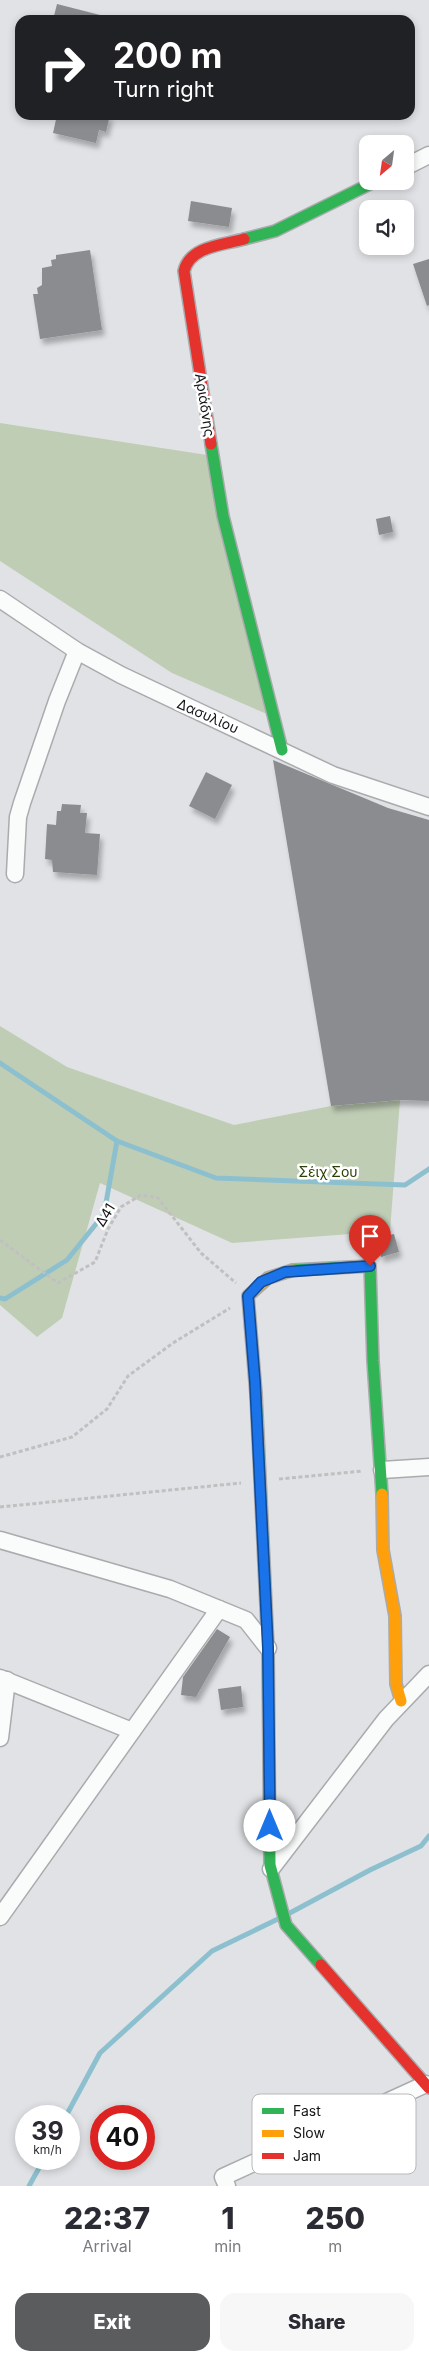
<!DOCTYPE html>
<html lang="en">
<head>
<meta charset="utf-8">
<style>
  body { margin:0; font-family:Inter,sans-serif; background:#f7f7f7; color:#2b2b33; height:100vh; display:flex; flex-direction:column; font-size:19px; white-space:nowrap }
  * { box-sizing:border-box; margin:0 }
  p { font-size:16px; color:#7c7c81 }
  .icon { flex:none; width:28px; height:28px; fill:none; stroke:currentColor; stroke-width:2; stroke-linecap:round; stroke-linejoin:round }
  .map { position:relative; height:2186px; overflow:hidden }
  .panel { display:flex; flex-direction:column; background:#fff; flex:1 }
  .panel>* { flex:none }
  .banner { position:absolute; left:15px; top:15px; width:400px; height:105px; border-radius:15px; box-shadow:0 2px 8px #0003; background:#202124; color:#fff; overflow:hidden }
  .needle { width:32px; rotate:209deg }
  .tools { position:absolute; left:359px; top:135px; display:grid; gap:10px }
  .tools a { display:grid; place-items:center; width:55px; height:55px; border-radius:10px; background:#fff; box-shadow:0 2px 8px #0003; font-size:25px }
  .speed { position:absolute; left:15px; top:2105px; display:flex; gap:10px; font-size:25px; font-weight:700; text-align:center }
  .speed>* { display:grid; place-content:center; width:65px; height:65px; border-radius:50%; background:#fff; box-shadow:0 2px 8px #0003; line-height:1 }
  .speed small { font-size:12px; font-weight:400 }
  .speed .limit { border:8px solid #d22; background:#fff; color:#111 }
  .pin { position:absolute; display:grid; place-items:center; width:42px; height:42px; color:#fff; margin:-51px -21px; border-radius:50% 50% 50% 0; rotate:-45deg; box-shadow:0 0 5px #0007 }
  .pin .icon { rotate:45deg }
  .me { position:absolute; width:55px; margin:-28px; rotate:0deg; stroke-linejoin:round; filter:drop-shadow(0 0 4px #0008) }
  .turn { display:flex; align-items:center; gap:18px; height:105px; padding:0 15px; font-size:22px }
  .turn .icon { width:65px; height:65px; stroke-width:2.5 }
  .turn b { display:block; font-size:35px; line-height:42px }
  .eta { display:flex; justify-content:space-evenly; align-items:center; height:85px; text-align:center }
  .eta b { font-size:30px; font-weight:800; line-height:35px }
  .action { display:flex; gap:10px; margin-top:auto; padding:10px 15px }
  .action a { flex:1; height:58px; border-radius:15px; background:#5b5c5e; color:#fff; font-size:20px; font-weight:800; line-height:58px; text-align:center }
  .action a+a { background:#f7f7f7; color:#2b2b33 }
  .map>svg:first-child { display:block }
  .green { fill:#c0cdb5 }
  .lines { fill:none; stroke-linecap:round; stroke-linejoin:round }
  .stream { stroke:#8dc0cf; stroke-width:5 }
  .building { fill:#8b8c8f; filter:url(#shadow) }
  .street-casing { stroke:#aaabad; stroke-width:19 }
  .fast-casing { stroke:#aaabad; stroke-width:14 }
  .slow-casing { stroke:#aaabad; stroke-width:14 }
  .jam-casing { stroke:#aaabad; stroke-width:14 }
  .path { stroke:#c0c0c1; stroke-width:3; stroke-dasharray:4 2.5; stroke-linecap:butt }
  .street { stroke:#fafbfb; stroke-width:16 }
  .fast { stroke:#30b455; stroke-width:11 }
  .slow { stroke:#ff9f0a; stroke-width:11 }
  .jam { stroke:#e5322d; stroke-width:11 }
  .route-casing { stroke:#114b97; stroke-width:12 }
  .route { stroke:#1a73e8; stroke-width:9 }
  .labels { text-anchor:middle; stroke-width:5; stroke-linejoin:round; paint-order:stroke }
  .street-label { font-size:14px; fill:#131416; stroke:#fff }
  .park-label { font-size:14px; fill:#2b4004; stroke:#fff }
  .key { fill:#fff; stroke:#b8b8b9; stroke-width:1 }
  .key-label { font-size:14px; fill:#131416 }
</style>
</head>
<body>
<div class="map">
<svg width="429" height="2186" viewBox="0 0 429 2186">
  <defs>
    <filter id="shadow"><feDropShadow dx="3" dy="5.5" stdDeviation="2.5" flood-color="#0004"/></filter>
  </defs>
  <rect width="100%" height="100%" fill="#e0e2e5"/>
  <g class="green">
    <path d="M0,423L207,455L267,714L172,673L0,561Z"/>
    <path d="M0,1026L67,1067L234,1125L331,1106L400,1100L390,1231L232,1243L100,1183L62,1318L37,1337L0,1305Z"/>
  </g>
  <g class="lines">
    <g class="stream">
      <path d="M0,1063L117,1141"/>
      <path d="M0,1298L5,1299L67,1260L104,1214L117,1141L216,1178L405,1185L429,1169"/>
      <path d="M288,1914L370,1870L421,1846L429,1836"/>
      <path d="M66,2116L100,2053L212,1951L278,1919"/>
      <path d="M29,2186L44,2159"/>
    </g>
  </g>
  <g class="building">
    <path d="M57,4L100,15V20H53Z"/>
    <path d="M57,115H110L106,132L99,130L96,143L53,133Z"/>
    <path d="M191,201L232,208L229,227L188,221Z"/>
    <path d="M90,250L102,330L40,339L33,294H38L37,288L42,285V268L52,266L51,260L56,259V255Z"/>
    <path d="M429,259V305L427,306L413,264Z"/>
    <path d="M390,516L393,532L379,535L376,519Z"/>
    <path d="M273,760L388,808L429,820V1101L400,1100L331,1106Z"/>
    <path d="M206,772L232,785L215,819L189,806Z"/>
    <path d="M62,804L81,805L80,813H87L85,833L100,834L97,875L53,872L52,860L45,859L47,824L56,825L57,811H61Z"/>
    <path d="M394,1234L399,1252L381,1257L376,1238Z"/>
    <path d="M217,1629L230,1637L196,1697L181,1695L183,1677Z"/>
    <path d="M241,1686L243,1707L221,1710L218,1689Z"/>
  </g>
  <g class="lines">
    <defs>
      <g id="street">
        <path d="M405,167L429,155"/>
        <path d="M0,599L77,651L121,675L333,775L429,807"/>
        <path d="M15,874L18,817L22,803L57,701L77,651"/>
        <path d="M382,1470L429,1467"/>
        <path d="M0,1540L170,1589L246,1620L268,1648"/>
        <path d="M0,1678L132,1731"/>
        <path d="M0,1738L7,1680"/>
        <path d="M271,1869L386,1719L429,1674"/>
        <path d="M0,1917L219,1609"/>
        <path d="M227,2186L223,2177L426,2084"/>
      </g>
      <g id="fast">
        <path d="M244,239L275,231L376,181"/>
        <path d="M211,444L223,516L282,750"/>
        <path d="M293,1270L370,1266L373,1361L382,1494"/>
        <path d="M256,1394L268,1648L270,1865L286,1925L321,1965"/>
      </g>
      <g id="slow">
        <path d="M256,1394L248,1296L268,1278L293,1270"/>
        <path d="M382,1494L383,1550L395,1616L396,1684L401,1701"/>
      </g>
      <g id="jam">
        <path d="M211,444L184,271C190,246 223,245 244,239"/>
        <path d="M321,1965L429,2088"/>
      </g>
    </defs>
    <use href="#street" class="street-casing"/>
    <use href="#fast" class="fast-casing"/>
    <use href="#slow" class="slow-casing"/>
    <use href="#jam" class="jam-casing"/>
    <g class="path">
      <path d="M0,1240L58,1283L95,1262L108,1229L121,1207L141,1195L158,1198L201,1253L236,1283"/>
      <path d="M0,1457L72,1437L107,1409L128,1376L173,1343L230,1308"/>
      <path d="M279,1479L363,1471"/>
      <path d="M0,1507L241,1483"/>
    </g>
    <use href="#street" class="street"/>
    <use href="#fast" class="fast"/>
    <use href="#slow" class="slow"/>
    <use href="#jam" class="jam"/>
  </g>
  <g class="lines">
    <defs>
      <path id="route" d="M270,1826L268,1648L255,1382L248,1296L261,1282L285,1272L370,1266"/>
    </defs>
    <use href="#route" class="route-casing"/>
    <use href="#route" class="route"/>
  </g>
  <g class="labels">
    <g class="street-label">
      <text transform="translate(205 405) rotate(81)" y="5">Αριάδνης</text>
      <text transform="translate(208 716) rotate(24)" y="5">Δασυλίου</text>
      <text transform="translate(105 1215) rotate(-58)" y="5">Δ41</text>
    </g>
    <g class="park-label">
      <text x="328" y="1177">Σέιχ Σου</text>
    </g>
  </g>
  <rect x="252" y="2094" width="164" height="80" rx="8" class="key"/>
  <rect x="262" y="2108" width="22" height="6" fill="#30b455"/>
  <rect x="262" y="2130" width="22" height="7" fill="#ff9f0a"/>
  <rect x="262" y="2153" width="22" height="6" fill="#e5322d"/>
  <g class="key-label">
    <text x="293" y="2116">Fast</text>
    <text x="293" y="2138">Slow</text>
    <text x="293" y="2161">Jam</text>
  </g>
</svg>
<div class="tools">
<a><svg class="needle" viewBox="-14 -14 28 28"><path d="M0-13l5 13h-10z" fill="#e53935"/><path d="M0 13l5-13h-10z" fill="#7c7c81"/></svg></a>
<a><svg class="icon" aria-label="sound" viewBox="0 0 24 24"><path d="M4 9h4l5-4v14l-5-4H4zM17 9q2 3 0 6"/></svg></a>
</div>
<div class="speed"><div>39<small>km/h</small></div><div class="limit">40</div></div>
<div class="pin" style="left:370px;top:1266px;background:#d93025"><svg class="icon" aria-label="arrive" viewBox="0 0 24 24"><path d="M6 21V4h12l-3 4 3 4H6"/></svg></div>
<svg class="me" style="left:270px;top:1826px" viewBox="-20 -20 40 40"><circle r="19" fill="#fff"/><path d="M0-13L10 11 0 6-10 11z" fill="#1a73e8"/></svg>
<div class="banner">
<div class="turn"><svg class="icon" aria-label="right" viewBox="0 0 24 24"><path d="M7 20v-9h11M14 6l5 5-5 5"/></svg><div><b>200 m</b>Turn right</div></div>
</div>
</div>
<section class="panel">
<div class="eta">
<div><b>22:37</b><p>Arrival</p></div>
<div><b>1</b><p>min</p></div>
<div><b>250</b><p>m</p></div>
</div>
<div class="action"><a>Exit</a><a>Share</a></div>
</section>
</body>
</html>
